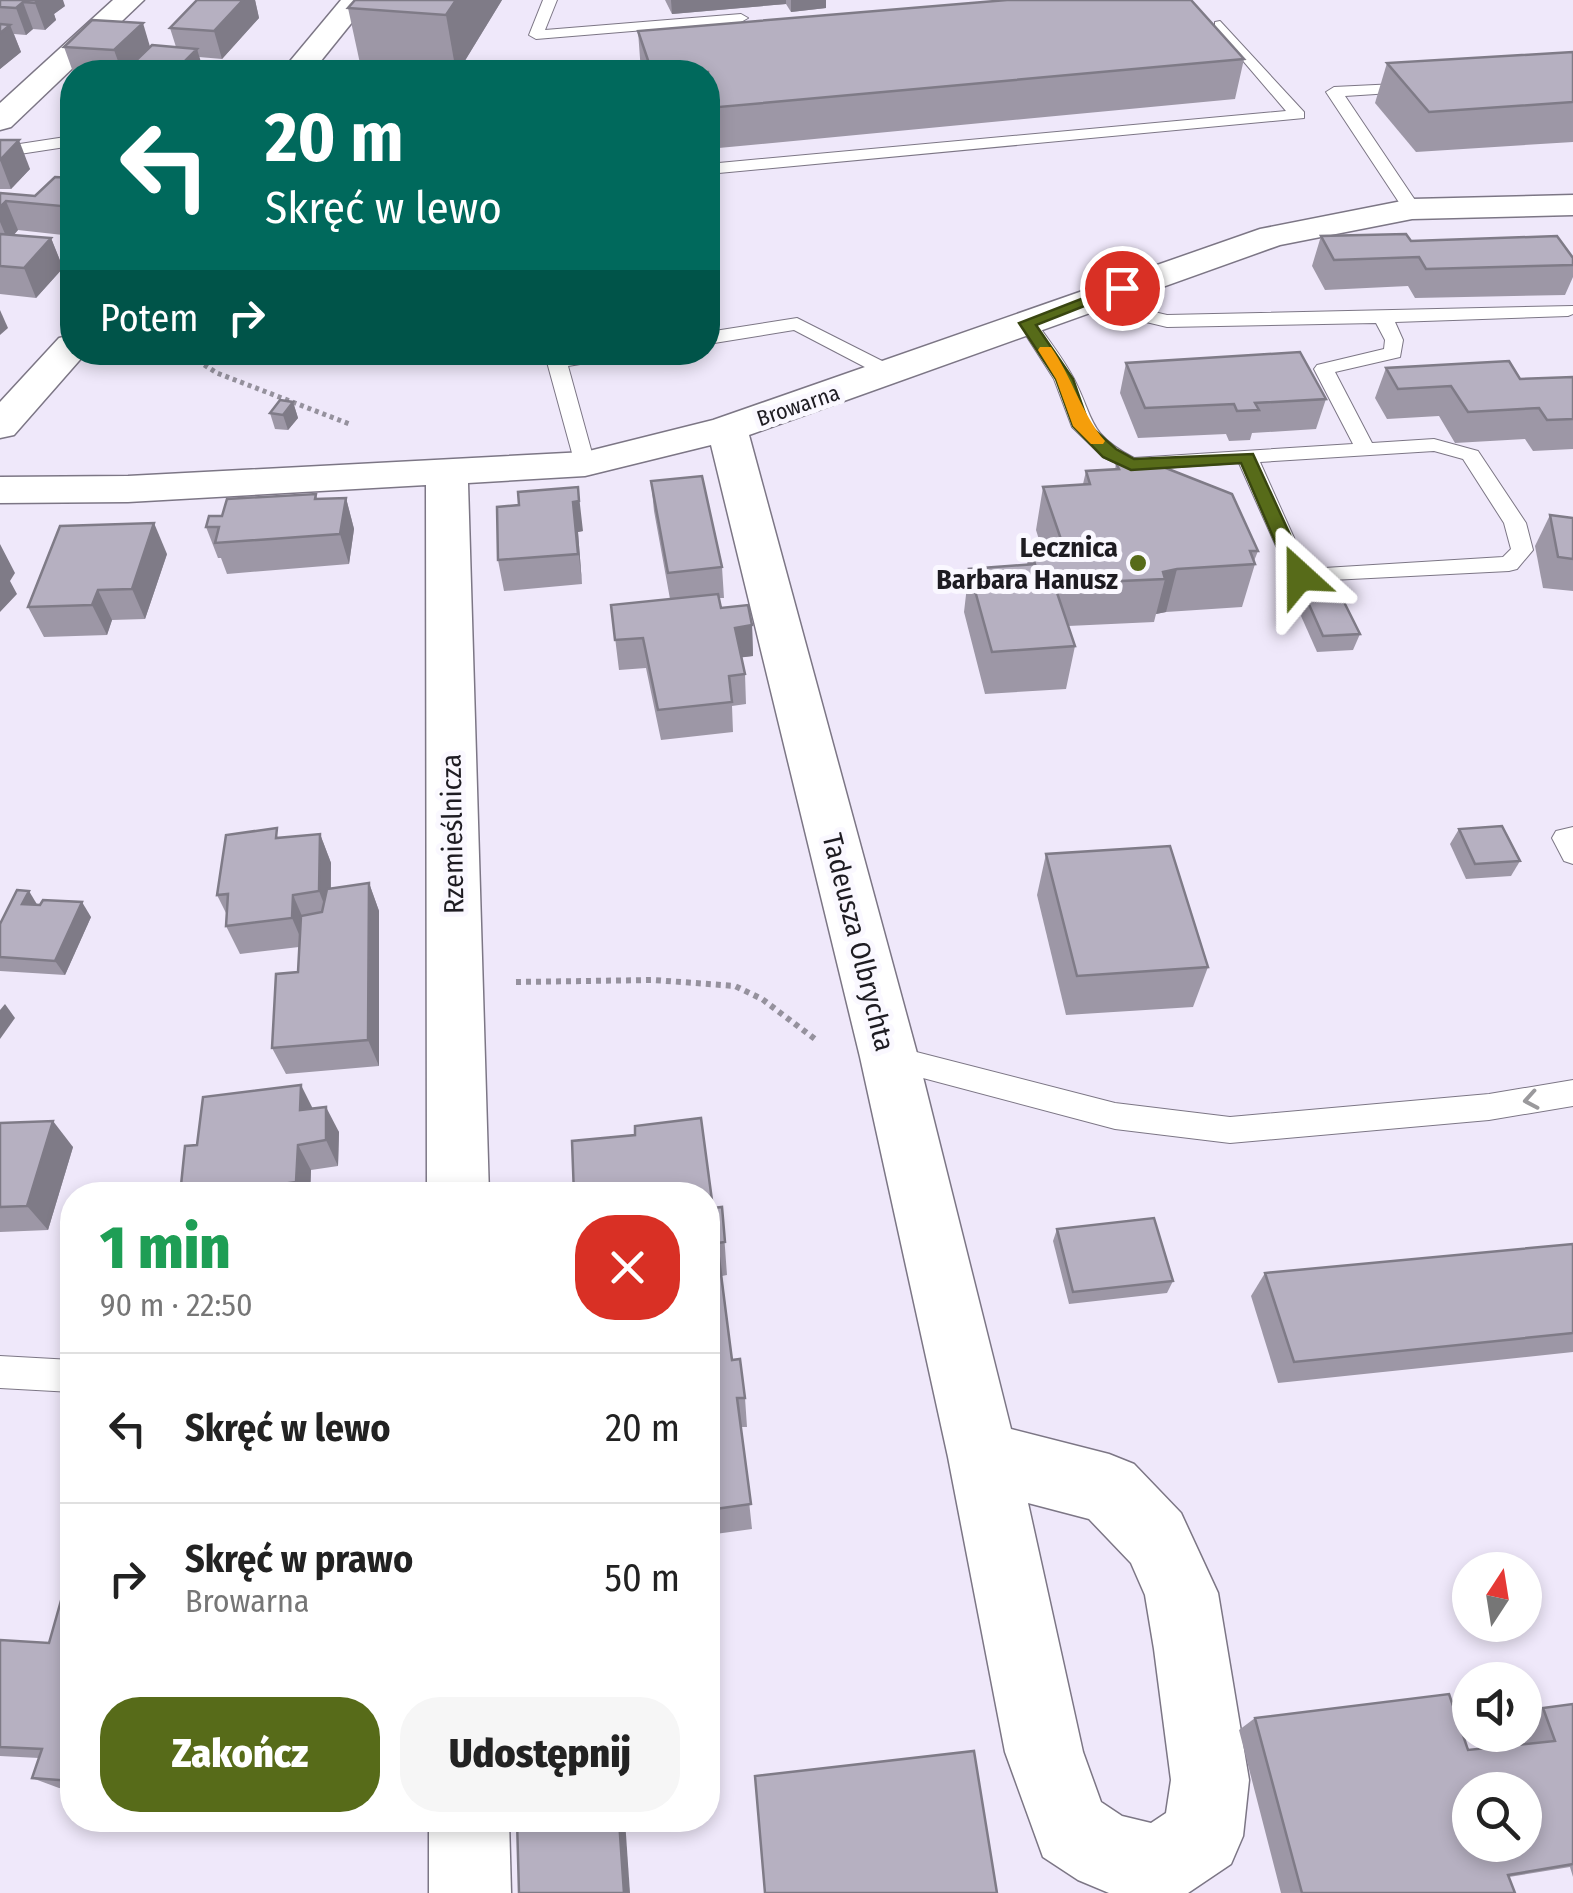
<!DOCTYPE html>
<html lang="pl">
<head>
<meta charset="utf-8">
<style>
  body { margin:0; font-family:"Fira Sans Condensed",sans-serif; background:#f6f6f6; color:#222; height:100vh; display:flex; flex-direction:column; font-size:38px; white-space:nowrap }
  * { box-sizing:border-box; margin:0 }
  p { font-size:32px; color:#767676 }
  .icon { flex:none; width:55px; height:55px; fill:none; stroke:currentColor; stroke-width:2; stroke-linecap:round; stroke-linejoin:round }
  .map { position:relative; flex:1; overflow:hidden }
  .side { position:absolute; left:60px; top:1182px; width:660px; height:650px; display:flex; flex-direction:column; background:#fff; border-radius:40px; box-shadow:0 5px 15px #0003 }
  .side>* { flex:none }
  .guide { position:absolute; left:60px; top:60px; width:660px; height:305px; border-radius:40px; box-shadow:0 5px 15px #0003; background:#00695c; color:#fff; overflow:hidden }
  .needle { width:65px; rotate:12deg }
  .fabs { position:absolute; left:1452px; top:1552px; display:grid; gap:20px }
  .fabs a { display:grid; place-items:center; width:90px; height:90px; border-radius:50%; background:#fff; box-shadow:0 5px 15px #0003; font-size:50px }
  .pin { position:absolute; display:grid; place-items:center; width:85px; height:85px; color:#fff; margin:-42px; border:5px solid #fff; border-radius:50%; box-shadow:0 2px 10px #0007 }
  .me { position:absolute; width:110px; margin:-55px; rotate:336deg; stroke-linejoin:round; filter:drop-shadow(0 0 8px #0008) }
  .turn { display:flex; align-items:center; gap:35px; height:210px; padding:0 40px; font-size:45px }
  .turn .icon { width:130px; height:130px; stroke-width:2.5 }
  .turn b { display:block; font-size:70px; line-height:85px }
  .then { display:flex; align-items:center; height:95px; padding:0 40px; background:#0003; gap:20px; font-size:38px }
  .round { display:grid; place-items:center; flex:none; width:105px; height:105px; border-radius:40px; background:#f6f6f6 }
  .summary { display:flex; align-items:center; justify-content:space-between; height:170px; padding:0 40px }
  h1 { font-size:60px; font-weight:800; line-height:75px; color:#1e9e55 }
  .cta { display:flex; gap:20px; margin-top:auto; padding:20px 40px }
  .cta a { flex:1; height:115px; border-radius:40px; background:#576b19; color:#fff; font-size:40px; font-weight:800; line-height:115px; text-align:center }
  .cta a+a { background:#f6f6f6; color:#222 }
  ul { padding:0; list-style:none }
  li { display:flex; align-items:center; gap:30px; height:150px; padding:0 40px; border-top:2px solid #e0e0e0 }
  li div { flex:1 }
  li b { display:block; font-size:38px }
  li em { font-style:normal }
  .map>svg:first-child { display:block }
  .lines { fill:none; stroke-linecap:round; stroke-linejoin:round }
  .service-casing { stroke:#7c7685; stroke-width:2 }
  .minor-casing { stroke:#7c7685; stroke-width:3 }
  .secondary-casing { stroke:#7c7685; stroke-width:3 }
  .path-far1 { stroke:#95919d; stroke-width:5; stroke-dasharray:4 4; stroke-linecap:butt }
  .path { stroke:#95919d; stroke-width:6; stroke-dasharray:5 5; stroke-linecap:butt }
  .service { fill:#fff; fill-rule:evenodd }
  .minor { fill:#fff; fill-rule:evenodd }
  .secondary { fill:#fff; fill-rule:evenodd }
  .wall { fill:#9d97a6 }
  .shaded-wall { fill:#7f7b87 }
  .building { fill:#b6b0c1; stroke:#7f7b87; stroke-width:2.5; fill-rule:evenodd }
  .oneway { stroke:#9a999c }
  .route { fill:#576b19; stroke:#394610; stroke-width:2.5 }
  .slow { fill:#f59e0b }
  .poi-dot { fill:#576b19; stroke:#faf8ff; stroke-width:4 }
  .labels { text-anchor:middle; stroke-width:10; stroke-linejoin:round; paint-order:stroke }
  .far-street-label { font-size:22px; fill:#1e1c22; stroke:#faf8ff }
  .poi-label { font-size:28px; font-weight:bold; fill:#1e1c22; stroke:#faf8ff; text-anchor:end }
  .street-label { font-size:28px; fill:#1e1c22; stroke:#faf8ff }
</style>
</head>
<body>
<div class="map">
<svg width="1573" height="1893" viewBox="0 0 1573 1893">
  <rect width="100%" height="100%" fill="#efe8fa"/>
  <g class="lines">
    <defs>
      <g id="service">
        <path d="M543,0H557L545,30L741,14L748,18L741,22L536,39L529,35Z"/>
        <path d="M1220,21L1304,112V118L708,174V164L1286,111L1215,28V22Z"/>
        <path d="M1417,83L1425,88L1422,91L1345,96L1421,209L1412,214L1406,213L1326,92L1334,87Z"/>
        <path d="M72,136V146L0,157V147Z"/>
        <path d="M1086,296L1167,315L1573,306V314L1568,316L1395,322L1403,340L1400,357L1335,372L1372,443L1434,439L1478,451L1526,523L1533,550L1517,569L1509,571L1292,582L1239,463L1131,470L1103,457L1072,427L1054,379L1018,323L1027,317L1034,319C1047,338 1063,358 1074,379C1095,420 1087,433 1134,458L1353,444L1314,369L1317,365L1384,349L1385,340L1376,323L1167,327L1079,306L1077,302ZM1434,451L1463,459L1504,523L1511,549L1503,557L1308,569L1260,462Z"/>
        <path d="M797,318L896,368L899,372L896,376H882L794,330L708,344V332Z"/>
        <path d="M579,352H625L616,358L568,366L595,464L585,470L575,464L547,362L550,358Z"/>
        <path d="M1573,827V864L1564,861L1552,838L1556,831Z"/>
        <path d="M889,1045L1115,1103L1230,1117L1489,1094L1573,1080V1106L1489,1120L1230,1143L1115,1129L889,1069L879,1066L874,1057L879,1048Z"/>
        <path d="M0,1356L72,1360V1392L0,1388Z"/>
      </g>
      <g id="minor">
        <path d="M113,0H144L11,127L0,130V103Z"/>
        <path d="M1573,195V215L1412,219L1280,245L749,435L918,1057L1011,1429L1109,1454L1134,1464L1181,1513L1218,1593L1249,1780L1243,1836L1231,1864L1188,1893H1109L1078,1880L1043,1857L1005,1752L948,1457L860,1057L711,445L585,476L468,483L489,1195H427L426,485L128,502L0,503V477L128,476L585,452L713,420L1260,229L1412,199ZM1028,1503L1089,1519L1131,1563L1145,1595L1154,1649L1171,1780L1166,1813L1151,1823L1122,1816L1101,1802L1083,1752Z"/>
        <path d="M429,1820H509L511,1893H429Z"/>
      </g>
      <g id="secondary">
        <path d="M341,0H370L312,72H281Z"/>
        <path d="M72,335V352L85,354L14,435L0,438V402L59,338Z"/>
      </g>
    </defs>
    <use href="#service" class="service-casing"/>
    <use href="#minor" class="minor-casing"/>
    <use href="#secondary" class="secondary-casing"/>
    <path class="path-far1" d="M184,352L217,373L352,425"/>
    <path class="path" d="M516,982L654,980L735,986L762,999L815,1039"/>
    <use href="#service" class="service"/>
    <use href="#minor" class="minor"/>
    <use href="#secondary" class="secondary"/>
  </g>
  <g class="wall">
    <path d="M0,0L65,6L54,14L56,20L45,30L33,29L26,35L14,34L21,52L0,69Z"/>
    <path d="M197,0H255L259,18L222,59L199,57L204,72H73L64,47H176L170,28Z"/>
    <path d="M355,0H502L458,72H424L361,68L348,8Z"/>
    <path d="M665,0H826V8L791,12L786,4L672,14Z"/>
    <path d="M638,31L1244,59L1235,99L708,149V72H641Z"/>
    <path d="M1573,52V142L1416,152L1375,103L1387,63Z"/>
    <path d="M0,140L30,169L11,189H0Z"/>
    <path d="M72,178V236L18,230L14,235L51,238L63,268L36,298L0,294V193L35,196Z"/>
    <path d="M1321,236L1411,241L1573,258V277L1565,295L1415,298L1408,286L1325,290L1312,266Z"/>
    <path d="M1126,363L1326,399L1316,429L1252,433L1250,440L1229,441L1226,434L1138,438L1120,393Z"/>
    <path d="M1386,368L1520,379L1573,377V449L1533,451L1525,439L1455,443L1439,416L1387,419L1375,398Z"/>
    <path d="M293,402L298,418L288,430L275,429L270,413Z"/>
    <path d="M1116,463L1258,551L1254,561L1255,564L1242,607L1166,612L1156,614L1154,622L1068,626L1075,646L1066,689L985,694L964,612L969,569L1027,565L1030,546H1041L1036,530L1043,487L1083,484L1086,471L1115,470Z"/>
    <path d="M651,481L722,567L724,598H719L721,608L752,625L753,656L742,657L745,674L746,704L732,706L733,732L661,740L646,668L619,670L611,605L670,599L654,511Z"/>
    <path d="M316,494L317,499L346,498L354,529L349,564L227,574L221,558H218L206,527L222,516Z"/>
    <path d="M497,507L583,531L578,532L582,584L504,591L498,560Z"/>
    <path d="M1550,515L1573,518V591L1543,588L1535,546Z"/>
    <path d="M167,554L145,619L112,620L107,635L44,637L28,607Z"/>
    <path d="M1307,600L1360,634L1353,650L1317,652L1301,616Z"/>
    <path d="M1459,829L1520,861L1511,876L1466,879L1450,844Z"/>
    <path d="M320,834L331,863V888L369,883L379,911V1066L286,1074L272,1048L298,972L299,947L240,954L226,926L227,915L217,895Z"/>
    <path d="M1046,854L1208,967L1193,1007L1066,1015L1037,895Z"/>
    <path d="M37,905L91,917L65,975L0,971V924Z"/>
    <path d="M313,1108L339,1132L338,1166L311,1170L310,1195H180L197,1145Z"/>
    <path d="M0,1123L73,1147L48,1230L0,1232Z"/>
    <path d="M708,1195L713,1208L722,1207L727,1275L722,1276L732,1360L745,1398L747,1427H741L752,1529L708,1535Z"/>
    <path d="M1057,1229L1173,1281L1167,1293L1069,1304L1053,1241Z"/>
    <path d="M1573,1244V1352L1278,1383L1251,1296L1265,1273Z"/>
    <path d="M72,1590V1789L59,1788L32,1778L39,1758L0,1756V1640L49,1643Z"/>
    <path d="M1573,1704V1877L1570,1867L1509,1877L1515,1893H1281L1239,1730L1255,1718L1468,1750L1525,1744L1522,1735H1525V1716L1543,1708Z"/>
  </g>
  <g class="shaded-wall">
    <path d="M38,0H63L65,6L54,14L56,20L45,30L35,3Z"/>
    <path d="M243,0H255L259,18L222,59L214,31Z"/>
    <path d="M456,0H502L458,72H456L446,15Z"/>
    <path d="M671,0H786V4L672,14Z"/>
    <path d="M791,0H826V8L791,12Z"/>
    <path d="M23,2L33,29L26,35L16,8Z"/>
    <path d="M143,23L151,50L129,72H122L114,50Z"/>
    <path d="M10,25L21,52L0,69V33Z"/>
    <path d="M197,49L204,72H176L175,71Z"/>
    <path d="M19,140L30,169L11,189L0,160Z"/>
    <path d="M6,201L18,230L8,241L0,222V207Z"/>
    <path d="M51,238L63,268L36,298L24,268Z"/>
    <path d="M0,310L8,328L0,335Z"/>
    <path d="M293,402L298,418L288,430L283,415Z"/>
    <path d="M578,487L583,531L578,532L582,584L573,502Z"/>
    <path d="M346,498L354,529L349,564L340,534Z"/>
    <path d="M154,523L167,554L145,619L132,589Z"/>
    <path d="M0,544L15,573L10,581L17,594L0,612Z"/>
    <path d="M1177,569L1166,612L1156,614L1165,579L1163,572Z"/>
    <path d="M98,590L112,620L107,635L92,605Z"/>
    <path d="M752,625L753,656L737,658L735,628Z"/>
    <path d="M320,834L331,863L330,920L319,891Z"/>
    <path d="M369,883L379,911V1066L368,1040Z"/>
    <path d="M29,891L38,906L22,904Z"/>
    <path d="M293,895L305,923L304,946L292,918Z"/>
    <path d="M82,902L91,917L65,975L55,961Z"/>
    <path d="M5,1004L15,1018L0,1039V1010Z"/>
    <path d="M301,1085L314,1111L300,1110Z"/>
    <path d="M326,1107L339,1132L338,1166L326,1140Z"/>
    <path d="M53,1121L73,1147L48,1230L27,1206Z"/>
    <path d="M298,1145L311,1170L310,1195H304L296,1182Z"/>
    <path d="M619,1820H625L630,1893H624Z"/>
  </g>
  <g class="building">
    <path d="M0,0H38L35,3L23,2L16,8L0,7Z"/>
    <path d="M197,0H243L214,31L170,28Z"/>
    <path d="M355,0H456L446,15L348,8Z"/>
    <path d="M1007,0H1191L1244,59L708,108V72H652L638,31Z"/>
    <path d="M92,20L143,23L114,50L64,47Z"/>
    <path d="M0,24L10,25L0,33Z"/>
    <path d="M152,45L197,49L175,71L187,72H124Z"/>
    <path d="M1573,52V102L1429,112L1387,63Z"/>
    <path d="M0,140H19L0,160Z"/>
    <path d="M55,177L72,178V207L6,201L0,207V193L35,196Z"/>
    <path d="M0,234L51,238L24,268L0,266Z"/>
    <path d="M1406,234L1411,241L1557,236L1573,258V265L1426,269L1419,257L1334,260L1321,236Z"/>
    <path d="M1300,352L1326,399L1255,403L1259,410L1237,411L1234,404L1145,408L1126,363Z"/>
    <path d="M1509,361L1520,379L1573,377V419L1547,420L1539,408L1468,412L1451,386L1398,389L1386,368Z"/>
    <path d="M280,400L293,402L283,415L270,413Z"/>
    <path d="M1148,461L1232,494L1258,551H1250L1255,564L1177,569L1163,572L1165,579L1054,584L1075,646L992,652L969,569L1035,564L1030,546L1063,545L1043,487L1090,484L1086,471L1119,469L1116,463Z"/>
    <path d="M702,476L722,567L668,573L651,481Z"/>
    <path d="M578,487L579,501L573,502L578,554L498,560L497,507L519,505L518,492Z"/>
    <path d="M316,494L315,499L346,498L340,534L215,543L219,527H206L209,516H222L227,499Z"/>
    <path d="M1550,515L1573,518V559L1558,557Z"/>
    <path d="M154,523L132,589L98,590L92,605L28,607L60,526Z"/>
    <path d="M718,594L721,608L748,605L752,625L735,628L745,674L729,676L732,702L658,710L643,638L615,640L611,605Z"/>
    <path d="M1342,598L1360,634L1323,636L1307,600Z"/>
    <path d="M1502,826L1520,861L1475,864L1459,829Z"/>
    <path d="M277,828L276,838L320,834L319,891L293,895L292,918L226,926L228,894L217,895L226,835Z"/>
    <path d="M1170,846L1208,967L1077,976L1046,854Z"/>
    <path d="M369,883L368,1040L272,1048L276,974L298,972L301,916L322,912L327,889Z"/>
    <path d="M17,890L29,891L22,904L40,905L43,900L82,902L55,961L0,957V924Z"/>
    <path d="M301,1085L300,1110L326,1107V1140L298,1145L296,1182L261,1187L260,1195H180L185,1146L197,1145L203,1097Z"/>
    <path d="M701,1118L713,1208L722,1207L725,1242L717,1243L732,1360L740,1359L745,1398H737L751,1504L708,1510V1195H574L572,1141L635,1135V1126Z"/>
    <path d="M53,1121L27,1206L0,1207V1123Z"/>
    <path d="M1154,1218L1173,1281L1073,1292L1057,1229Z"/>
    <path d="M1573,1244V1333L1294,1362L1265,1273Z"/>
    <path d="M64,1590H72V1781L32,1778L42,1749L0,1747V1640L49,1643Z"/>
    <path d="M1449,1694L1468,1750L1555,1741L1543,1708L1573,1704V1864L1508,1875L1515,1893H1302L1255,1718ZM1470,1790H1525V1845H1470Z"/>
    <path d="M974,1751L997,1893H765L755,1776Z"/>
    <path d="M517,1820H619L624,1893H519Z"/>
  </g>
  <defs><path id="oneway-chevron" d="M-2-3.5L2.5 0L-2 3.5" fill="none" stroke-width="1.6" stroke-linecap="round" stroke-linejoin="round" transform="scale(2.5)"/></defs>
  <use class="oneway" href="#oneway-chevron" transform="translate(1531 1100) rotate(170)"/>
  <path class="route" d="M1117,285L1130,288L1036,325L1073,379L1089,425L1116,449L1134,459L1253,454L1309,576L1306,581L1300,582L1290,576L1241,463L1131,470L1103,457L1073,426L1056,379L1019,323Z"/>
  <path class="slow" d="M1040,347H1051C1072,377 1081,413 1105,441L1103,444H1091L1073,426L1056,379L1038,350Z"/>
  <circle class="poi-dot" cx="1138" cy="563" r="10"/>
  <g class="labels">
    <g class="far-street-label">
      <text transform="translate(798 405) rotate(-19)" y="8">Browarna</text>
    </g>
    <g class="poi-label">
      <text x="1118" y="557">Lecznica<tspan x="1118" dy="32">Barbara Hanusz</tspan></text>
    </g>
    <g class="street-label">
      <text transform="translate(452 834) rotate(-91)" y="10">Rzemieślnicza</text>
      <text transform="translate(859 942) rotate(76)" y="10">Tadeusza Olbrychta</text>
    </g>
  </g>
</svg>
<div class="fabs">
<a><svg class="needle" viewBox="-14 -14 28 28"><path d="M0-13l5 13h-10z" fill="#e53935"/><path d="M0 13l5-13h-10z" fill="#767676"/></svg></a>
<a><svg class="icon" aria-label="sound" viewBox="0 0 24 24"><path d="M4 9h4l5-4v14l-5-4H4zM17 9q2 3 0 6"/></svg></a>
<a><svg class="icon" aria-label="search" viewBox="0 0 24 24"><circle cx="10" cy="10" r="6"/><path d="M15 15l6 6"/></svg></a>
</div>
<div class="pin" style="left:1122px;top:288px;background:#d93025"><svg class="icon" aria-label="arrive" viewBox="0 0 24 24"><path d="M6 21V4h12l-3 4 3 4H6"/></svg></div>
<svg class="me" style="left:1300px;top:576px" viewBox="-20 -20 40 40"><path d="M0-17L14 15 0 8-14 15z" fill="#576b19" stroke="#fff" stroke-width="4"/></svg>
<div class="guide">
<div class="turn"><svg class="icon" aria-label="left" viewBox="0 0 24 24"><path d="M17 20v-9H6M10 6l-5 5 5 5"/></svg><div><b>20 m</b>Skręć w lewo</div></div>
<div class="then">Potem<svg class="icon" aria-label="right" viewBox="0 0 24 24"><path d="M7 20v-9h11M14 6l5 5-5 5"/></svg></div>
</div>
<section class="side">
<div class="summary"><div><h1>1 min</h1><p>90 m · 22:50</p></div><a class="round" style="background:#d93025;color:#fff"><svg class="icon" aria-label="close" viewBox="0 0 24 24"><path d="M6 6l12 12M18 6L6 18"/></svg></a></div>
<ul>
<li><svg class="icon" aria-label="left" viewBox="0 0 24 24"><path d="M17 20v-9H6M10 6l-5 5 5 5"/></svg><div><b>Skręć w lewo</b></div><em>20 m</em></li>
<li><svg class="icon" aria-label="right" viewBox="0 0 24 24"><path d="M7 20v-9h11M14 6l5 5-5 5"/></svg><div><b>Skręć w prawo</b><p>Browarna</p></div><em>50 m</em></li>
</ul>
<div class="cta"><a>Zakończ</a><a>Udostępnij</a></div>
</section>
</div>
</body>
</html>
